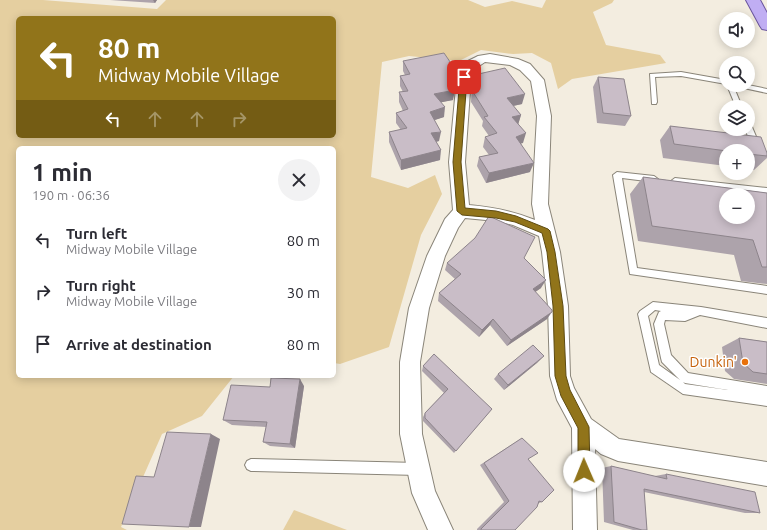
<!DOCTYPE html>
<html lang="en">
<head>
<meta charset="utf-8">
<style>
  body { margin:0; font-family:Ubuntu,sans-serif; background:#f2f2f3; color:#2b2b33; height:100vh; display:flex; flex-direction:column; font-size:15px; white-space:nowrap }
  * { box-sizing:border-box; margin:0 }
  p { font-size:13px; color:#7c7c81 }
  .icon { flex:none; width:22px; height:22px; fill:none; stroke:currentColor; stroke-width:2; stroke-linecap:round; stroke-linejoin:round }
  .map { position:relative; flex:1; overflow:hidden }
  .details { position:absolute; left:16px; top:146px; width:320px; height:232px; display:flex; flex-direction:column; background:#fff; border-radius:6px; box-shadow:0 2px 10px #0003 }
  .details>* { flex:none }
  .hud { position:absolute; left:16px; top:16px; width:320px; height:122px; border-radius:6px; box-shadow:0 2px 10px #0003; background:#91741a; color:#fff; overflow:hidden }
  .fabs { position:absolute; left:719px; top:12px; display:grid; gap:8px }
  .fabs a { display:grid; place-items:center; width:36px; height:36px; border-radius:50%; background:#fff; box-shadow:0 2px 10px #0003; font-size:20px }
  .pin { position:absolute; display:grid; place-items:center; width:34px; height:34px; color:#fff; margin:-17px; border-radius:8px; box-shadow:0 2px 6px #0006 }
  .me { position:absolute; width:44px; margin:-22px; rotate:359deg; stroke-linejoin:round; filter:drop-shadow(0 0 3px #0008) }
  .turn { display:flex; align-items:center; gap:14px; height:84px; padding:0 16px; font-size:18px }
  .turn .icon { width:52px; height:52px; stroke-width:2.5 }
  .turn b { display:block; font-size:28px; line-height:34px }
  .lanes { display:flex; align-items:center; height:38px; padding:0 16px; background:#0003; justify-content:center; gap:20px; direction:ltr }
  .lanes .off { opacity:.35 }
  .round { display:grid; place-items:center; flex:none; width:42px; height:42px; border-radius:21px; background:#f2f2f3 }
  .headline { display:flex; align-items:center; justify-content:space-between; height:68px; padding:0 16px }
  h1 { font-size:24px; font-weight:700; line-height:30px }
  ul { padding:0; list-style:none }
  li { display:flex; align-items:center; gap:12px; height:52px; padding:0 16px }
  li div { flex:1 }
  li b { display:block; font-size:15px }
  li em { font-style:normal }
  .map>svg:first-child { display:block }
  .green { fill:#e5cfa0; fill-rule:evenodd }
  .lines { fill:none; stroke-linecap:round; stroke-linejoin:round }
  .lane-casing { stroke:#8a8579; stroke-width:2 }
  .street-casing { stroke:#8a8579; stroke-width:2 }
  .primary-casing { stroke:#6a559e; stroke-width:2 }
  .lane { fill:#fff; fill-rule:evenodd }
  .street { fill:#fff; fill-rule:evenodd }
  .primary { fill:#c0aef3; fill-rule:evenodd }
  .wall { fill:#ada3ab }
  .shaded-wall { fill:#8d848b }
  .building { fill:#c9bdc7; stroke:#8d848b; fill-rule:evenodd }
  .route { fill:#91741a; stroke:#5e4b11 }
  .food-dot { fill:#e8710a; stroke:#fff; stroke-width:1.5 }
  .labels { text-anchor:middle; stroke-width:3; stroke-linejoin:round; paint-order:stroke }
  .food-label { font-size:14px; fill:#c56008; stroke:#fff; text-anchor:end }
</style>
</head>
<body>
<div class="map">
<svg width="767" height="530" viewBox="0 0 767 530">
  <rect width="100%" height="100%" fill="#f3ede0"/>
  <g class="green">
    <path d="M0,0H43L157,9L166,0H468L485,7L512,1L542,8L546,0H614L612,3L593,12L606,45L660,55L666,63L572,79L558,89L551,63L532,53L513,54L481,50L459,61L409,56L382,62L371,177L408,188L435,175L442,194L421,235L389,347L340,364L334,363V148H18V376H234L202,416L162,434L121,527L127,530H0ZM18,18H334V136H18Z"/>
    <path d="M294,510L347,530H283Z"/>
  </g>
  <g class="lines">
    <defs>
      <g id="lane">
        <path d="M681,72L726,80V84L681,76L655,77L657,102L656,104H652L650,74Z"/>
        <path d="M727,85H733L742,107H736Z"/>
        <path d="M736,85H748L767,89V93L739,87Z"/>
        <path d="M748,125L752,127L760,146L759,148L756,149L752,146L745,129H748Z"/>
        <path d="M617,172L654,176L658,179L654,182L622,178L637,268L767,286V294L630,274L613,175Z"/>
        <path d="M675,178L767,188V194L675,184L671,181Z"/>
        <path d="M653,302L701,307L767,318V328L700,315L685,321L665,320L664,324L671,355L688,373L767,386V406L683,394L651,372L638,314L640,311ZM655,310L661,311L659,312L654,324L661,358L662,362L680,380L659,365L648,316ZM683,382L685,383L728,390L685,384Z"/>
        <path d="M251,459L418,463L422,465L424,469L422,473L418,475L251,471L247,469L245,465L247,461Z"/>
      </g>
      <path id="street" d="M490,54L518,59L530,64L544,80L551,116L548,204L560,252L568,306L570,376L574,388L591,419L619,439L767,462V486L618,461L601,454L595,449L597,530H573L572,428L557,400L550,376L548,306L542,252L539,236L513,225L496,221L465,218L458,228L445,256L429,308L420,362L422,434L435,491L453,530H428L412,493L400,434V362L409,308L427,256L445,219L453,210L449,162L457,77L466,62L478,56ZM485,62L510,65L520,70L531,81L537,116L532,204L535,220C513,211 492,207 469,205L465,162L471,77L476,68Z"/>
      <path id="primary" d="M746,0H760L767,13V30L762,29L760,26Z"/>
    </defs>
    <use href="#lane" class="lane-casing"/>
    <use href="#street" class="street-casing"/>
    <use href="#primary" class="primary-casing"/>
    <use href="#lane" class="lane"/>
    <use href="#street" class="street"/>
    <use href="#primary" class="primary"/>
  </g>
  <g class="wall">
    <path d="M110,0H157L155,3Z"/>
    <path d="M403,61L453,100L441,102L444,117L434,120L439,141L436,142L440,160L401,170L389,142V132L401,130L396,123V113L403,111L399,102V92H403L400,86V76L405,75L403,71Z"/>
    <path d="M474,75L522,104L513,106L521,115L518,124L523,143H521L530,172L486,183L477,166L479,157L489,155L483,147L485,137L489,136L482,126L483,121L471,102L472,85Z"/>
    <path d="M598,77L631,116L625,126L597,123L593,87Z"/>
    <path d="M670,126L767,153V158L754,170L748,169V151H726V166L663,158L660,140Z"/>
    <path d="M643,177L767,193V284L741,281L734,255L638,241L630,194Z"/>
    <path d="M524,258L541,288L535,292L547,319L507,346L490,325L479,337L438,301L439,293L455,279L445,270L447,263Z"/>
    <path d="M739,338L767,342V384L734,379L725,371L722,347Z"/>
    <path d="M538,362L504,390L494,379L498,374Z"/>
    <path d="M423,366L492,409L454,453L423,421V417L425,413L444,393L422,371Z"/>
    <path d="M304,386L295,448L270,446L263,442L266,427L232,425L223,420L270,387Z"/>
    <path d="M522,438L542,502L539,503L515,530H477V529L504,502L480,465Z"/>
    <path d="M611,466L655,477V476L666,474L760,513H745L644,492L647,530H633L604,522L602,468Z"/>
  </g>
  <g class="shaded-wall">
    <path d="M153,0H157L155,3Z"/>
    <path d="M455,90L453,100L433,104L434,94Z"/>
    <path d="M525,94L522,104L504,108L507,98Z"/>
    <path d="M445,107L444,117L429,122L430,112Z"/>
    <path d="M521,115L518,125L512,117Z"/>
    <path d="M441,132L439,141L430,143L431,133Z"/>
    <path d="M526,133L523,143L513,146L516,137Z"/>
    <path d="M441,150L440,160L401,170V160Z"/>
    <path d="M534,163L530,172L486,183L489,173Z"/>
    <path d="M546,280L541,288L528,297L533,289Z"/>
    <path d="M552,312L547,319L507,346L511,340Z"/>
    <path d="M493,319L490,325L479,337L482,330Z"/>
    <path d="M544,356L538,362L504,390L508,385Z"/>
    <path d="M300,379L304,386L295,448L290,444Z"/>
    <path d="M211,434L220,439L201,527H189Z"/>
  </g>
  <g class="building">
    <path d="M444,53L457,72L455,90L434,94L445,107L430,112L441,132L431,133L441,150L401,160L389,132L407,128L396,113L408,109L399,92L408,91L400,76L410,74L403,61Z"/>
    <path d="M505,68L525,94L507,98L521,115L512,117L526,133L516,137L534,163L489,173L479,157L498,153L485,137L497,133L484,117L488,116L473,92L474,75Z"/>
    <path d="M598,77L624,79L631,116L603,113Z"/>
    <path d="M670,126L761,137L767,153V156L748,154V151H727L674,144Z"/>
    <path d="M643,177L767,193V267H762L753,240L652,226ZM726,195H748V217H726Z"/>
    <path d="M489,216L535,237L524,258L546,280L533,289L552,310V312L511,340L493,319L482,330L439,293L461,274L447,263L475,238Z"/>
    <path d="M739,338L767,342V374L753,372L743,363Z"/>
    <path d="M533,345L544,356L508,385L498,374Z"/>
    <path d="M434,354L492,409L456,451L425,418V413L448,389L423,366Z"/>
    <path d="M271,378L300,379L290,444L263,442L267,422L223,420L231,385L270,387Z"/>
    <path d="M167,432L211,434L189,527L122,524L136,476L154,477Z"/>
    <path d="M522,438L538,453L528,459L554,490L542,502L539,501L537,507L515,530H481V529L509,501L484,463Z"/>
    <path d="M611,466L667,479L666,474L755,492L760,513L644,489L647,530H642L614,522Z"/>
  </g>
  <path class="route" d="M464,75L467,77L461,162L465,208L496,211L516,216L548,229L550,231L555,252L563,306L566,376L570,390L589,427L590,471L588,475L584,477L580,475L578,471V428L561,396L555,376L553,306L547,252L542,233L515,222L496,218L462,215L457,211L453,162L460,77Z"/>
  <circle class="food-dot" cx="745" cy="362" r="4"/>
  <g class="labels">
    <g class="food-label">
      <text x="737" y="367">Dunkin'</text>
    </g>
  </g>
</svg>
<div class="fabs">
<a><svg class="icon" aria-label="sound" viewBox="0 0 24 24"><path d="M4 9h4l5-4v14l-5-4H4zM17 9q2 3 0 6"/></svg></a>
<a><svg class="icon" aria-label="search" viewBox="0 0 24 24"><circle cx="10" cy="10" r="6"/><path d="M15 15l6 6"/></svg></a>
<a><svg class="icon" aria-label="layers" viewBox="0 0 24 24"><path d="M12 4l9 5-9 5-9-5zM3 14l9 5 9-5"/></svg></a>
<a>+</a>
<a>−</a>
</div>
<div class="pin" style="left:464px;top:77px;background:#d93025"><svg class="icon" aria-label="arrive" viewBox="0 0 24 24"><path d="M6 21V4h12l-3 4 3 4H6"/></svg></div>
<svg class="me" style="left:584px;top:471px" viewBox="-20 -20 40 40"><circle r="19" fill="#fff"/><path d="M0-13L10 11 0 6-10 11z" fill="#91741a"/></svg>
<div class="hud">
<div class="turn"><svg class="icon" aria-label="left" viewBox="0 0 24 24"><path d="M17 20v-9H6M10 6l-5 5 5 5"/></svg><div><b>80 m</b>Midway Mobile Village</div></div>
<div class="lanes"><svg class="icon" aria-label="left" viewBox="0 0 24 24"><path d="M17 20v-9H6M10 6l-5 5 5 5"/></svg><svg class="icon off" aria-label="ahead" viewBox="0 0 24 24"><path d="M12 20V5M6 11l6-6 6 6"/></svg><svg class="icon off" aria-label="ahead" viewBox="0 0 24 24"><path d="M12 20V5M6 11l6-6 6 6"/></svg><svg class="icon off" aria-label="right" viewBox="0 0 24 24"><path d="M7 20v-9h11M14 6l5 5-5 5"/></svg></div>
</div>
<section class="details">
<div class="headline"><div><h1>1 min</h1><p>190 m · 06:36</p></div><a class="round"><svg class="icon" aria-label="close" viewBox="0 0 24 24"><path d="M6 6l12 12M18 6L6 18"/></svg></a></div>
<ul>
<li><svg class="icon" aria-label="left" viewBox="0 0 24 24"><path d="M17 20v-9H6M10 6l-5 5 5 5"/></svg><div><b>Turn left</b><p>Midway Mobile Village</p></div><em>80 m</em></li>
<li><svg class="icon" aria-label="right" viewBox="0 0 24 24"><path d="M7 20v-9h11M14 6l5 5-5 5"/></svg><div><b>Turn right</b><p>Midway Mobile Village</p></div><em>30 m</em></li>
<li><svg class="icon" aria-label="arrive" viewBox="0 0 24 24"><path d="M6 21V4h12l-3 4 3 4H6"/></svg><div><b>Arrive at destination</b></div><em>80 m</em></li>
</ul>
</section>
</div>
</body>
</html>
